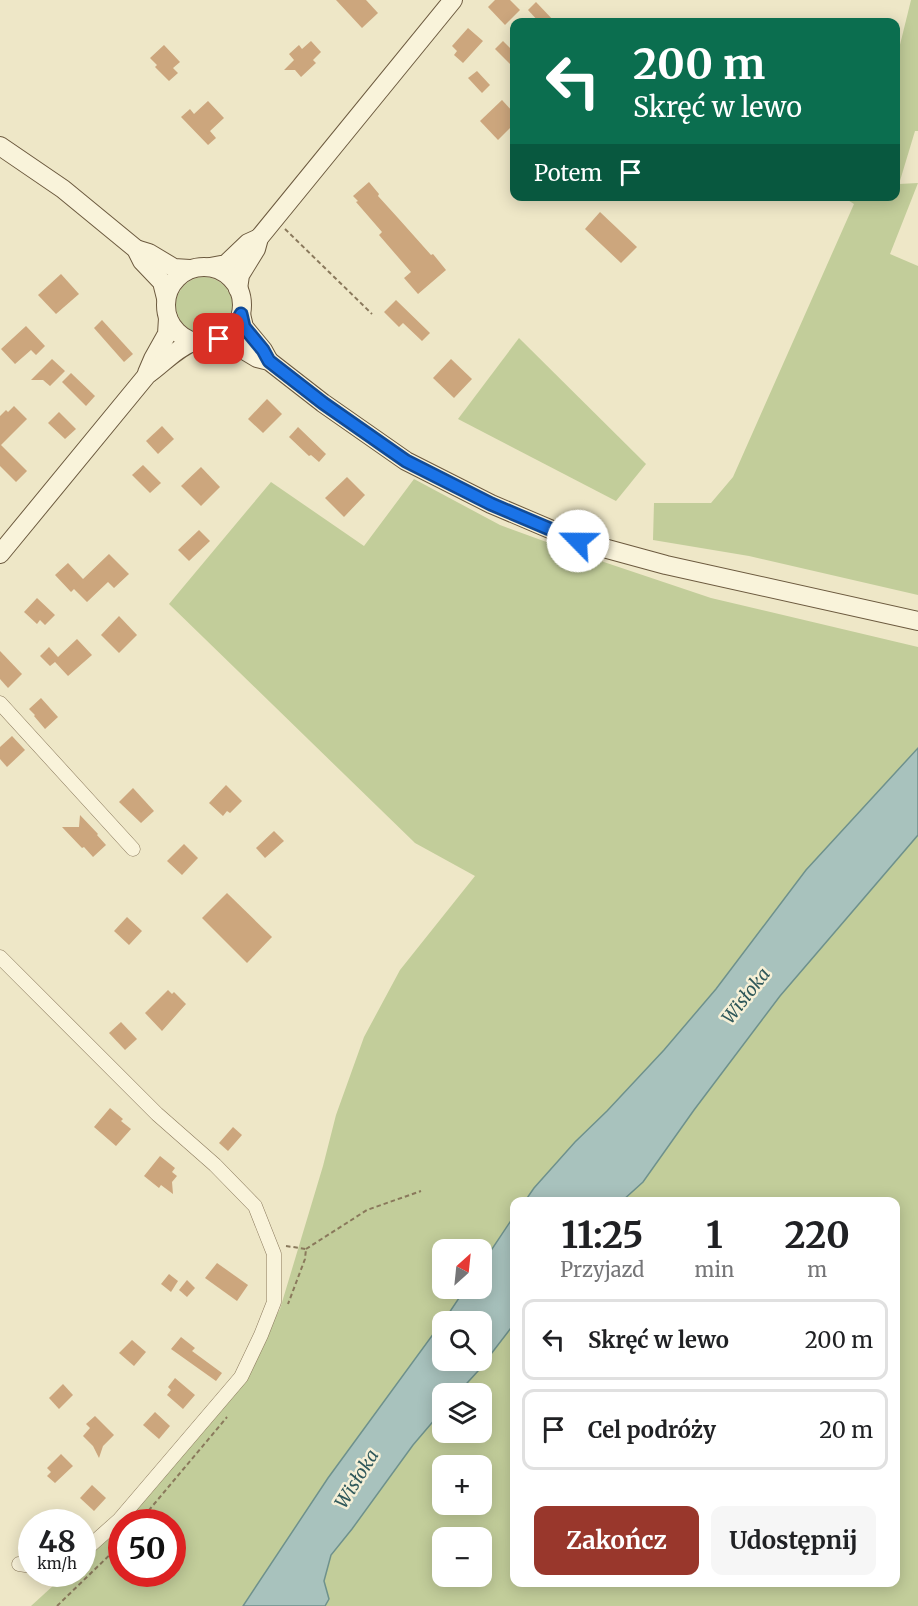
<!DOCTYPE html>
<html lang="pl">
<head>
<meta charset="utf-8">
<style>
  body { margin:0; font-family:Merriweather,serif; background:#f6f6f6; color:#202124; height:100vh; display:flex; flex-direction:column; font-size:22px; white-space:nowrap }
  * { box-sizing:border-box; margin:0 }
  p { font-size:20px; color:#757577 }
  .icon { flex:none; width:33px; height:33px; fill:none; stroke:currentColor; stroke-width:2; stroke-linecap:round; stroke-linejoin:round }
  .map { position:relative; flex:1; overflow:hidden }
  .sheet { position:absolute; left:510px; top:1197px; width:390px; height:390px; display:flex; flex-direction:column; background:#fff; border-radius:12px; box-shadow:0 3px 15px #0003 }
  .sheet>* { flex:none }
  .top-card { position:absolute; left:510px; top:18px; width:390px; height:183px; border-radius:12px; box-shadow:0 3px 15px #0003; background:#0b6e4f; color:#fff; overflow:hidden }
  .needle { width:39px; rotate:27deg }
  .controls { position:absolute; left:432px; top:1239px; display:grid; gap:12px }
  .controls a { display:grid; place-items:center; width:60px; height:60px; border-radius:12px; background:#fff; box-shadow:0 3px 15px #0003; font-size:30px }
  .speed { position:absolute; left:18px; top:1509px; display:flex; gap:12px; font-size:30px; font-weight:700; text-align:center }
  .speed>* { display:grid; place-content:center; width:78px; height:78px; border-radius:50%; background:#fff; box-shadow:0 3px 15px #0003; line-height:1 }
  .speed small { font-size:15px; font-weight:400 }
  .speed .limit { border:9px solid #d22; background:#fff; color:#111 }
  .pin { position:absolute; display:grid; place-items:center; width:51px; height:51px; color:#fff; margin:-26px; border-radius:12px; box-shadow:0 3px 9px #0006 }
  .me { position:absolute; width:66px; margin:-33px; rotate:293deg; stroke-linejoin:round; filter:drop-shadow(0 0 4px #0008) }
  .turn { display:flex; align-items:center; gap:21px; height:126px; padding:0 24px; font-size:27px }
  .turn .icon { width:78px; height:78px; stroke-width:2.5 }
  .turn b { display:block; font-size:42px; line-height:51px }
  .then { display:flex; align-items:center; height:57px; padding:0 24px; background:#0003; gap:12px; font-size:22px }
  .eta { display:flex; justify-content:space-evenly; align-items:center; height:102px; text-align:center }
  .eta b { font-size:36px; font-weight:700; line-height:42px }
  .action { display:flex; gap:12px; margin-top:auto; padding:12px 24px }
  .action a { flex:1; height:69px; border-radius:12px; background:#99372c; color:#fff; font-size:24px; font-weight:700; line-height:69px; text-align:center }
  .action a+a { background:#f6f6f6; color:#202124 }
  ul { padding:0; list-style:none }
  li { display:flex; align-items:center; gap:18px; height:81px; margin:0 12px 9px; padding:0 12px; border:3px solid #e0e0e0; border-radius:12px }
  li div { flex:1 }
  li b { display:block; font-size:22px }
  li em { font-style:normal }
  .map>svg:first-child { display:block }
  .green { fill:#c2cd9a; fill-rule:evenodd }
  .water { fill:#a8c2bd; stroke:#6e918c; stroke-width:1.5 }
  .building { fill:#cca67d }
  .lines { fill:none; stroke-linecap:round; stroke-linejoin:round }
  .street-casing { stroke:#8a795c; stroke-width:15 }
  .secondary-casing { stroke:#6c5a3f; stroke-width:20 }
  .path { stroke:#8a795c; stroke-width:2; stroke-dasharray:4.5 3; stroke-linecap:butt }
  .street { stroke:#f9f3da; stroke-width:14 }
  .secondary { stroke:#f9f3da; stroke-width:18 }
  .route-casing { stroke:#114b97; stroke-width:15 }
  .route { stroke:#1a73e8; stroke-width:10 }
  .labels { text-anchor:middle; stroke-width:5; stroke-linejoin:round; paint-order:stroke }
  .water-label { font-size:18px; font-style:italic; fill:#2f585a; stroke:#f6f0d7 }
</style>
</head>
<body>
<div class="map">
<svg width="918" height="1606" viewBox="0 0 918 1606">
  <rect width="100%" height="100%" fill="#eee7c7"/>
  <g class="green">
    <path d="M911,0H918V131H915L899,184L918,183L890,254L918,266V595L749,556L653,540L654,503H711L733,477L854,204L843,197L896,196V61Z"/>
    <circle cx="204" cy="305" r="28"/>
    <path d="M519,338L646,464L616,501L458,419Z"/>
    <path d="M414,479L500,525L574,552L711,598L918,647V748L806,870L716,989L664,1050L607,1111L575,1142L534,1188L525,1201L514,1202V1216L482,1264V1250H442V1288L465,1289L447,1316L328,1478L243,1606H31L66,1574H82L83,1558L241,1377L280,1309L323,1166L336,1115L364,1037L400,970L475,876L415,843L169,604L271,482L364,546ZM122,1522H172V1574H122Z"/>
    <path d="M918,835V1606H325L328,1599L324,1581L331,1555L352,1529L413,1445L442,1411V1432H482V1394L458,1393L478,1371L514,1324V1582H896V1202L622,1201L643,1182L694,1110L780,996ZM442,1466H482V1504H442ZM442,1538H482V1576H442Z"/>
  </g>
  <g class="water">
    <path d="M918,748V835L780,996L694,1110L643,1182L622,1201H525L534,1188L575,1142L607,1111L664,1050L716,989L806,870Z"/>
    <path d="M514,1216V1324L478,1371L458,1393L442,1394V1411L413,1445L352,1529L331,1555L324,1581L329,1599L325,1606H243L328,1478L442,1322V1360H482V1322H443L465,1289L482,1288V1264Z"/>
  </g>
  <g class="building">
    <path d="M336,0H366L378,13L362,28Z"/>
    <path d="M495,0H510L520,10L505,25L488,7Z"/>
    <path d="M536,2L555,22H539L528,10Z"/>
    <path d="M468,28L483,41L463,63L454,55L457,51L452,46Z"/>
    <path d="M311,41L321,52L313,60L316,63L301,77L295,70H284L294,60L289,54L299,45L302,49Z"/>
    <path d="M503,41L514,52V68L495,49Z"/>
    <path d="M164,45L180,62L173,68L178,73L169,81L155,67L157,65L150,58Z"/>
    <path d="M477,71L490,85L482,93L468,78Z"/>
    <path d="M502,100L514,113V124L498,140L480,121Z"/>
    <path d="M208,101L224,118L210,131L216,138L208,145L181,117L190,109L194,114Z"/>
    <path d="M369,182L379,194L378,196L398,218L431,255L433,254L446,270L418,294L404,278L411,272L379,235L382,232L356,202L358,201L353,196Z"/>
    <path d="M600,212L637,247L621,263L585,229Z"/>
    <path d="M61,274L79,294L56,314L38,295Z"/>
    <path d="M396,300L430,333L422,341L403,323L399,327L384,312Z"/>
    <path d="M102,320L133,354L124,362L94,328Z"/>
    <path d="M26,326L45,346L36,355L31,350L15,364L1,349Z"/>
    <path d="M52,359L65,371L50,386L43,380H31Z"/>
    <path d="M451,359L472,379L454,398L433,378Z"/>
    <path d="M71,373L95,396L86,406L62,382Z"/>
    <path d="M267,399L282,414L263,433L248,419Z"/>
    <path d="M14,406L27,419L1,445L27,471L16,482L0,466V416L6,410L8,412Z"/>
    <path d="M59,412L76,429L65,439L48,423Z"/>
    <path d="M162,426L174,439L158,454L146,441Z"/>
    <path d="M298,427L326,454L319,462L311,455L309,456L289,437Z"/>
    <path d="M143,465L161,483L150,493L132,475Z"/>
    <path d="M201,467L220,487L201,506L181,486Z"/>
    <path d="M347,477L365,495L344,517L325,498Z"/>
    <path d="M199,530L210,541L189,561L178,550Z"/>
    <path d="M109,554L129,574L114,588L108,582L87,602L74,589L71,592L55,575L68,563L83,579Z"/>
    <path d="M37,598L55,615L45,625L40,620L37,624L24,612Z"/>
    <path d="M119,616L137,635L119,653L101,635Z"/>
    <path d="M77,639L92,655L68,676L55,662L50,666L40,656L49,647L58,657Z"/>
    <path d="M0,651L22,674L8,688L0,679Z"/>
    <path d="M41,698L58,717L45,729L34,716L35,715L29,709Z"/>
    <path d="M12,736L25,750L7,767L0,759V747Z"/>
    <path d="M226,785L242,801L230,813L227,811L223,816L209,803Z"/>
    <path d="M133,788L154,811L141,823L119,802Z"/>
    <path d="M80,815L98,834L97,835L106,845L93,857L84,847L82,848L62,827H79Z"/>
    <path d="M274,831L284,841L265,858L256,848Z"/>
    <path d="M184,844L198,858L182,875L167,861Z"/>
    <path d="M227,893L272,937L247,963L202,918Z"/>
    <path d="M127,917L142,931L129,945L114,931Z"/>
    <path d="M168,990L172,994L174,992L186,1004L162,1031L145,1013Z"/>
    <path d="M121,1022L137,1039L125,1050L109,1033Z"/>
    <path d="M110,1108L123,1119L121,1121L131,1129L116,1146L94,1127Z"/>
    <path d="M233,1127L242,1135L228,1151L219,1143Z"/>
    <path d="M160,1156L175,1168L172,1172L177,1176L172,1182L173,1194L161,1185L159,1188L144,1176Z"/>
    <path d="M217,1263L248,1285L237,1301L205,1278Z"/>
    <path d="M169,1274L178,1281L171,1292L161,1284Z"/>
    <path d="M187,1280L195,1288L187,1297L179,1290Z"/>
    <path d="M181,1337L195,1348L192,1351L222,1373L216,1381L171,1349Z"/>
    <path d="M132,1340L146,1352L134,1366L119,1353Z"/>
    <path d="M175,1378L195,1395L183,1409L167,1395L171,1390L168,1387Z"/>
    <path d="M63,1384L73,1395L59,1409L49,1398Z"/>
    <path d="M155,1412L170,1426L159,1439L143,1425Z"/>
    <path d="M95,1416L114,1435L103,1446L99,1458L93,1446L83,1436L90,1428L86,1424Z"/>
    <path d="M61,1454L73,1466L55,1483L47,1476L51,1472L47,1468Z"/>
    <path d="M92,1485L106,1498L94,1511L80,1498Z"/>
  </g>
  <g class="lines">
    <defs>
      <g id="street">
        <path d="M0,703L133,849"/>
        <path d="M0,957L157,1114L215,1165L255,1206L274,1254V1302L261,1335L241,1377L119,1520L82,1553"/>
        <path d="M19,1564L32,1566"/>
      </g>
      <g id="secondary">
        <path d="M0,146L63,189L136,249L142,261L162,282L166,298"/>
        <path d="M136,249L149,253L174,268L190,269"/>
        <path d="M210,267L226,264L248,243L259,238"/>
        <circle cx="204" cy="305" r="38"/>
        <path d="M238,289L240,275L256,249L259,238L453,0"/>
        <path d="M241,314L244,327L263,350L269,361"/>
        <path d="M219,339L232,343L257,358L269,361L323,403L406,461L491,504L578,541L666,565L918,621"/>
        <path d="M147,373L153,359L167,334L168,318"/>
        <path d="M0,554L147,375C163,364 176,348 195,341"/>
      </g>
    </defs>
    <use href="#street" class="street-casing"/>
    <use href="#secondary" class="secondary-casing"/>
    <g class="path">
      <path d="M285,229L372,314"/>
      <path d="M286,1246L306,1249L305,1259L288,1304"/>
      <path d="M306,1249L367,1210L421,1191"/>
      <path d="M139,1522L227,1417"/>
      <path d="M57,1606L122,1543"/>
    </g>
    <use href="#street" class="street"/>
    <use href="#secondary" class="secondary"/>
  </g>
  <g class="lines">
    <defs>
      <path id="route" d="M219,339L233,329L241,314L244,327L263,350L269,361L323,403L406,461L491,504L578,541"/>
    </defs>
    <use href="#route" class="route-casing"/>
    <use href="#route" class="route"/>
  </g>
  <g class="labels">
    <g class="water-label">
      <text transform="translate(746 996) rotate(-52)" y="6">Wisłoka</text>
      <text transform="translate(357 1479) rotate(-58)" y="6">Wisłoka</text>
    </g>
  </g>
</svg>
<div class="controls">
<a><svg class="needle" viewBox="-14 -14 28 28"><path d="M0-13l5 13h-10z" fill="#e53935"/><path d="M0 13l5-13h-10z" fill="#757577"/></svg></a>
<a><svg class="icon" aria-label="search" viewBox="0 0 24 24"><circle cx="10" cy="10" r="6"/><path d="M15 15l6 6"/></svg></a>
<a><svg class="icon" aria-label="layers" viewBox="0 0 24 24"><path d="M12 4l9 5-9 5-9-5zM3 14l9 5 9-5"/></svg></a>
<a>+</a>
<a>−</a>
</div>
<div class="speed"><div>48<small>km/h</small></div><div class="limit">50</div></div>
<div class="pin" style="left:219px;top:339px;background:#d93025"><svg class="icon" aria-label="arrive" viewBox="0 0 24 24"><path d="M6 21V4h12l-3 4 3 4H6"/></svg></div>
<svg class="me" style="left:578px;top:541px" viewBox="-20 -20 40 40"><circle r="19" fill="#fff"/><path d="M0-13L10 11 0 6-10 11z" fill="#1a73e8"/></svg>
<div class="top-card">
<div class="turn"><svg class="icon" aria-label="left" viewBox="0 0 24 24"><path d="M17 20v-9H6M10 6l-5 5 5 5"/></svg><div><b>200 m</b>Skręć w lewo</div></div>
<div class="then">Potem<svg class="icon" aria-label="arrive" viewBox="0 0 24 24"><path d="M6 21V4h12l-3 4 3 4H6"/></svg></div>
</div>
<section class="sheet">
<div class="eta">
<div><b>11:25</b><p>Przyjazd</p></div>
<div><b>1</b><p>min</p></div>
<div><b>220</b><p>m</p></div>
</div>
<ul>
<li><svg class="icon" aria-label="left" viewBox="0 0 24 24"><path d="M17 20v-9H6M10 6l-5 5 5 5"/></svg><div><b>Skręć w lewo</b></div><em>200 m</em></li>
<li><svg class="icon" aria-label="arrive" viewBox="0 0 24 24"><path d="M6 21V4h12l-3 4 3 4H6"/></svg><div><b>Cel podróży</b></div><em>20 m</em></li>
</ul>
<div class="action"><a>Zakończ</a><a>Udostępnij</a></div>
</section>
</div>
</body>
</html>
